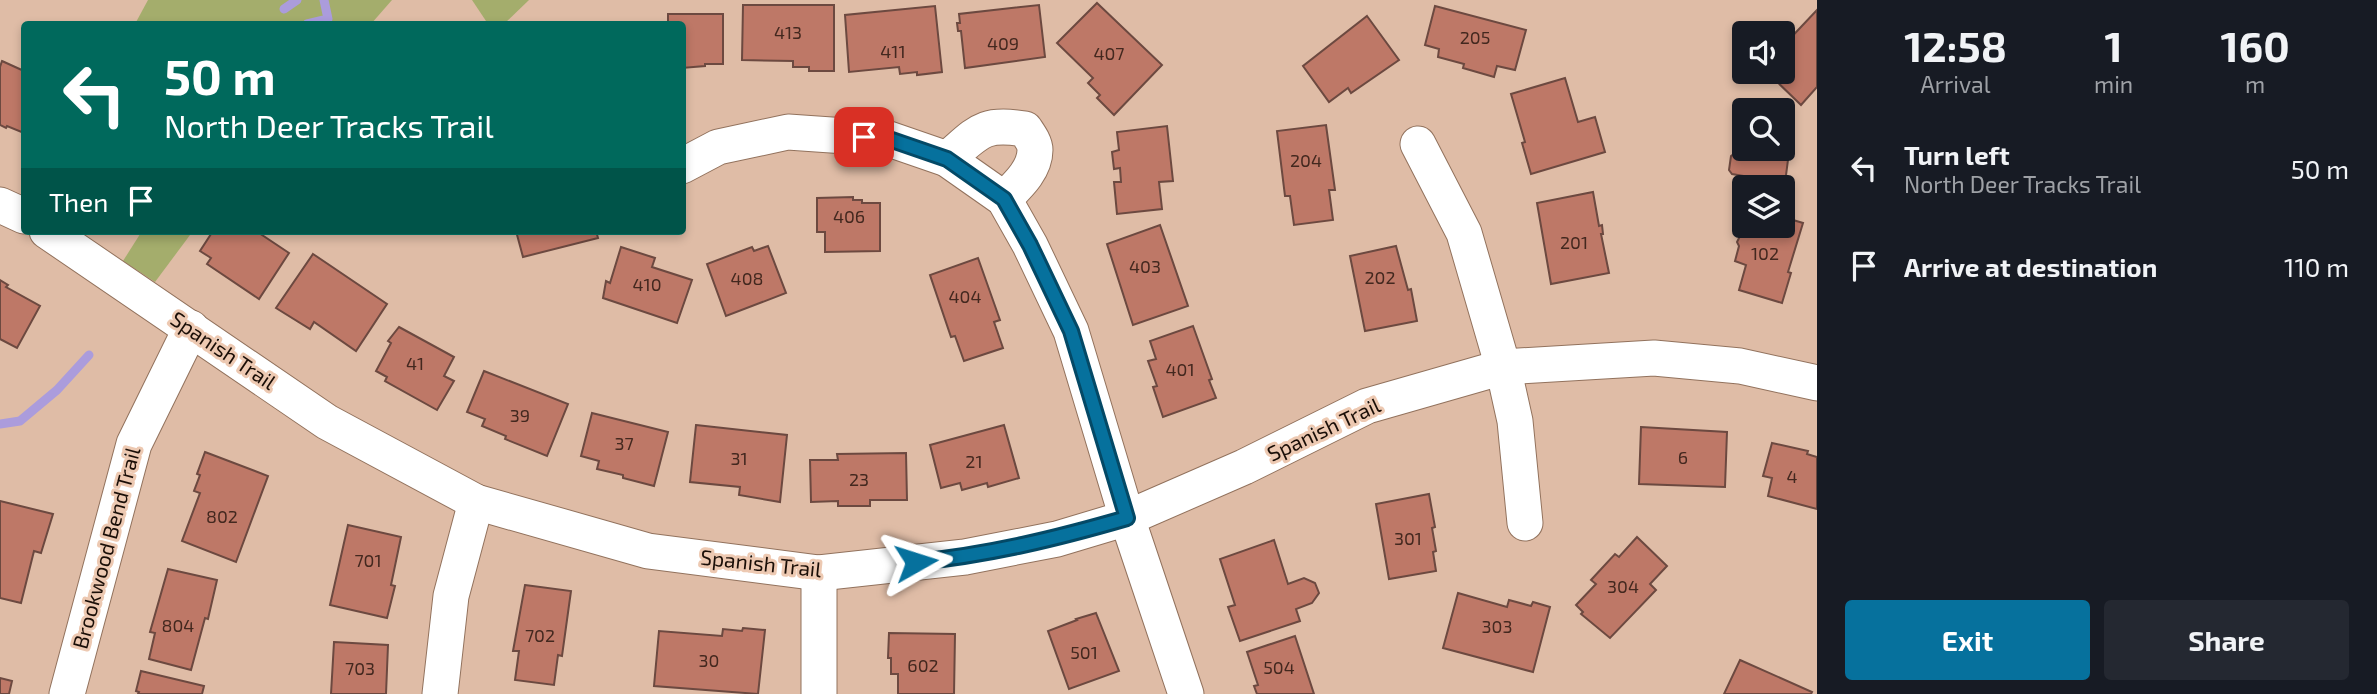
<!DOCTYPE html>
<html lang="en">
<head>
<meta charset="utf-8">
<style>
  body { margin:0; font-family:"Exo 2",sans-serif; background:#242831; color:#f1f3f6; height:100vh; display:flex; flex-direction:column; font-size:26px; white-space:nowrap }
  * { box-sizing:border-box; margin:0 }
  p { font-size:23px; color:#9ea1a6 }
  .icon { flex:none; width:38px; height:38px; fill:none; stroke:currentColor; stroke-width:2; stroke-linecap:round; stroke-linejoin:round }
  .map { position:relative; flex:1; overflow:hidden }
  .details { display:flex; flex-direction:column; background:#171b24; width:560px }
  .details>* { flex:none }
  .top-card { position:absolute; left:21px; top:21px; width:665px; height:214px; border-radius:7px; box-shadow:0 4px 10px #0003; background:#00695c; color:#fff; overflow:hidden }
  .controls { position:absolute; left:1732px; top:21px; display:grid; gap:14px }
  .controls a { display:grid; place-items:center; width:63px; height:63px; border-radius:7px; background:#171b24; box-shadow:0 4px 10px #0003; font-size:35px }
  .pin { position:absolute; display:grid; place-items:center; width:60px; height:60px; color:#fff; margin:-30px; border-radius:14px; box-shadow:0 4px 10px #0006 }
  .me { position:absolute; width:77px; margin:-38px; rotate:84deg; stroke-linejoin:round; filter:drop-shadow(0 0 5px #0008) }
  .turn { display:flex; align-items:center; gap:24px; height:147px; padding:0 28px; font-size:32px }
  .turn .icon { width:91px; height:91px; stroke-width:2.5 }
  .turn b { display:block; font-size:49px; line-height:60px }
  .then { display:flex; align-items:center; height:66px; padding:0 28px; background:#0003; gap:14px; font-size:26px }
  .eta { display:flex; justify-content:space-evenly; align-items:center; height:119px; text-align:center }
  .eta b { font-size:42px; font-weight:700; line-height:49px }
  .action { display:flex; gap:14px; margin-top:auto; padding:14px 28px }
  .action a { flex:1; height:80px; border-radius:7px; background:#06719d; color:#fff; font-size:28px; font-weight:700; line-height:80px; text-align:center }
  .action a+a { background:#242831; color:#f1f3f6 }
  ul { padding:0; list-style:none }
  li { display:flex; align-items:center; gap:21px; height:98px; padding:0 28px }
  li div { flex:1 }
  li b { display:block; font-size:26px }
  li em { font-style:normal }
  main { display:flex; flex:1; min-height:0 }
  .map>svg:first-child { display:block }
  .green { fill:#a4ad6c }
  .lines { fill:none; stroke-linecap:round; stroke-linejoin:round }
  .stream { stroke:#ab9cdc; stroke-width:9 }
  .building { fill:#be7867; stroke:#6c4940; stroke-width:2 }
  .minor-casing { stroke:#92725d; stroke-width:37 }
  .minor { stroke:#fff; stroke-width:35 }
  .route-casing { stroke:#044966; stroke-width:18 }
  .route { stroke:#06719d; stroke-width:12 }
  .labels { text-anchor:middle; stroke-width:6; stroke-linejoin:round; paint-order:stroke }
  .number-label { font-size:18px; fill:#43281f }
  .street-label { font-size:21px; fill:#1a0e07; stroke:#edc9b2 }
</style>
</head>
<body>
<main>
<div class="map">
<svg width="1817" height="694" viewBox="0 0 1817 694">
  <rect width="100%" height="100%" fill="#dfbca6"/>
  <g class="green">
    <path d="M148,0H392L371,24H135Z"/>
    <path d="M472,0H529L504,24H488Z"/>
    <path d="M142,231H193L155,282L123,261Z"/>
  </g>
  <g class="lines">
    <g class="stream">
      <path d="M284,9L297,0"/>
      <path d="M307,24L328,19L324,0"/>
      <path d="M0,424L20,421L57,390L89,355"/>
    </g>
  </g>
  <g class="building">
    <path d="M1097,3L1162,65L1114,115L1097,98L1100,95L1088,83L1093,78L1057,43Z"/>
    <path d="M743,5H834V71H809V67H793V61L742,60Z"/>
    <path d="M1039,5L1045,57L965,68L961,31H958L957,23H960L959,14Z"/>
    <path d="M935,6L942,72L917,75V72L900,74L899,67L849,72L845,15Z"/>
    <path d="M1435,6L1526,30L1515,70L1497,66L1494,77L1463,68L1464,64L1438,57L1439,49L1425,45Z"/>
    <path d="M1817,10V87L1801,105L1770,75L1773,72H1783V61L1787,57L1783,53V46Z"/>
    <path d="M668,14H723V64H705V66L682,68V24H668Z"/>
    <path d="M1367,16L1399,60L1351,93L1348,88L1329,102L1303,66Z"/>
    <path d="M2,61L24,71V133L7,126L6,128L0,125V67Z"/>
    <path d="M1565,78L1578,122L1595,117L1605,152L1531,174L1522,143L1525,142L1511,94Z"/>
    <path d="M1743,112L1745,113V149H1783V119L1793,121L1785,183L1732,174L1729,170L1731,156L1735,153Z"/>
    <path d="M1326,125L1335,190H1329L1333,220L1294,225L1290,196H1285L1277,131Z"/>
    <path d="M1167,126L1173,181L1159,182L1162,209L1117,214L1114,182H1121L1120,168L1114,169L1112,152L1119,150L1117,132Z"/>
    <path d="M1593,192L1599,226L1602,225L1603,234H1601L1609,273L1551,284L1537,203Z"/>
    <path d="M853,197V200H862V203H880V251L825,252V232H817V198Z"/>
    <path d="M1783,217L1803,223L1788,272L1791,273L1782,303L1739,290L1746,265L1735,261L1739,246L1737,242L1745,226H1783Z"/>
    <path d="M1160,225L1188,306L1133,325L1107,244Z"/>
    <path d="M213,231H256L289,253L259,299L207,264L211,258L200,251Z"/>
    <path d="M516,231H596L598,238L523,257Z"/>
    <path d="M768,246L786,293L726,316L707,264L752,247L754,251Z"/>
    <path d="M1396,246L1408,290L1411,289L1417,321L1365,331L1350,256Z"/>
    <path d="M621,247L655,258L652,267L692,280L677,323L603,298L606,281L610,283Z"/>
    <path d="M313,254L387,304L356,351L314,322L310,329L276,308Z"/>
    <path d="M978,258L1000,320L994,322L1003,348L964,361L955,336L951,337L930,275Z"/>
    <path d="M0,280L8,285L6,287L40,306L17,348L0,339Z"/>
    <path d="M1193,326L1212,379L1209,380L1216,398L1163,417L1153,387L1157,386L1148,361L1156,359L1150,341Z"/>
    <path d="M399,327L454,357L444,376L454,381L437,410L385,381L387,377L376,371L391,343L388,341Z"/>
    <path d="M484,371L568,404L547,456L505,439L506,436L482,426L485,419L467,412Z"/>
    <path d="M592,413L668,432L654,486L623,478V475L597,469L599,461L581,456Z"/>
    <path d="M696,425L787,435L780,502L739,495L740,487L690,482Z"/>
    <path d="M1004,425L1019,478L988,487L987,483L962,490L960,483L941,488L930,445Z"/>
    <path d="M1641,427L1727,432L1725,487L1639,484Z"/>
    <path d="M1772,443L1808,451L1807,454L1817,457V509L1768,496L1772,478L1763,476Z"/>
    <path d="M205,452L268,476L236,562L182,541L200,493L194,491L200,475L197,474Z"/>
    <path d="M906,453L907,500H870V506H838V501L811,502L810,460H838L837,454Z"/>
    <path d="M1429,494L1435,527L1432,528L1436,551L1433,552L1436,571L1389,579L1376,504Z"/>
    <path d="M0,501L53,514L41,553L34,551L21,603L0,598Z"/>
    <path d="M348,525L401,537L391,585L395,586L387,618L330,605Z"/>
    <path d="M1637,537L1667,566L1650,584L1656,590L1610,638L1581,614L1583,612L1576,605L1596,584L1591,580L1615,554L1619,557Z"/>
    <path d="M1274,540L1288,584L1304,578L1315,583L1319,593L1312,603L1296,609L1300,621L1240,641L1228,607L1235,605L1220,559Z"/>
    <path d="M168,569L217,580L208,619L205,618L191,670L149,659L155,633L150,632Z"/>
    <path d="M525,585L571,591L562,656L558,655L554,685L515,680L519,651H513Z"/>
    <path d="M1458,593L1507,607L1509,600L1531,606L1533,602L1550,607L1533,672L1443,648Z"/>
    <path d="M1096,613L1119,671L1069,689L1048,631L1077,620L1076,619Z"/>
    <path d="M743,628L765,630L758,694L654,686L659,631L722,636L723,629L742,631Z"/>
    <path d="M889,633L955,634L954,694H898V674H891V658H888Z"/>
    <path d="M1295,636L1314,694H1257L1254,686L1258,685L1247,652Z"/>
    <path d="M334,642L388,645L386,694H331Z"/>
    <path d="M1740,660L1812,692L1811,694H1724Z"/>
    <path d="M141,671L204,686L202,694H138L139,692L136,691Z"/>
    <path d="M0,678L12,681L9,694H0Z"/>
  </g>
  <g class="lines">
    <defs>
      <g id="minor">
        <path d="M1418,144L1464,233L1503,367L1515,421L1525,523"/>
        <path d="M947,159C979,132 982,122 1025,129C1029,135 1035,143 1035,150C1035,170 1017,186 1004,199"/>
        <path d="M682,166L718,147L788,132L889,139L947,159L1004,199L1030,245L1071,331L1127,518L1186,694"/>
        <path d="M0,205L24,216"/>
        <path d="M47,231L327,422L476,502L648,551L819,573L965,557L1057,539L1127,518L1244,467L1367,406L1503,367L1654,358L1740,366L1817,383"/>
        <path d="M819,573V694"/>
        <path d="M67,694L134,444L191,328"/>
        <path d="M440,694L451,596L476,502"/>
      </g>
    </defs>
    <use href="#minor" class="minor-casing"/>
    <use href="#minor" class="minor"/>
  </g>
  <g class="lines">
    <defs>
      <path id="route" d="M864,137L889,139L947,159L1004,199L1030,245L1071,331L1127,518C1058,538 989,555 916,562"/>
    </defs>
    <use href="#route" class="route-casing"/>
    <use href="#route" class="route"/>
  </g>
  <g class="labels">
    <g class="number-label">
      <text x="788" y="39">413</text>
      <text x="1475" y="44">205</text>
      <text x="1003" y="50">409</text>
      <text x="893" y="58">411</text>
      <text x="1109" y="60">407</text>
      <text x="1306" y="167">204</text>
      <text x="849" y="223">406</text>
      <text x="1574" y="249">201</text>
      <text x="1765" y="260">102</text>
      <text x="1145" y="273">403</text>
      <text x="1380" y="284">202</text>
      <text x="747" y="285">408</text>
      <text x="647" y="291">410</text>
      <text x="965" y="303">404</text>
      <text x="415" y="370">41</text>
      <text x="1180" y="376">401</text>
      <text x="520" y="422">39</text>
      <text x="624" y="450">37</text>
      <text x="1683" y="464">6</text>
      <text x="739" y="465">31</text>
      <text x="974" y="468">21</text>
      <text x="1792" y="483">4</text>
      <text x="859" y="486">23</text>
      <text x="222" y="523">802</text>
      <text x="1408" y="545">301</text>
      <text x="368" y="567">701</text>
      <text x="1623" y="593">304</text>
      <text x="178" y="632">804</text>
      <text x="1497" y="633">303</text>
      <text x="540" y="642">702</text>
      <text x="1084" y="659">501</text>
      <text x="709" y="667">30</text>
      <text x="923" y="672">602</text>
      <text x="1279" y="674">504</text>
      <text x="360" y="675">703</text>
    </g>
    <g class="street-label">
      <text transform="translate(223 351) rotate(34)" y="7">Spanish Trail</text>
      <text transform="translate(1324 430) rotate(-25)" y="7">Spanish Trail</text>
      <text transform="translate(107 548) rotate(-75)" y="7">Brookwood Bend Trail</text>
      <text transform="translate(761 564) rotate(6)" y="7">Spanish Trail</text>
    </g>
  </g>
</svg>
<div class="controls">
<a><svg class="icon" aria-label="sound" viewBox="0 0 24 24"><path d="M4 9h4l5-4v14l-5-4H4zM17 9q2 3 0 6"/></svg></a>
<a><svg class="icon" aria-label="search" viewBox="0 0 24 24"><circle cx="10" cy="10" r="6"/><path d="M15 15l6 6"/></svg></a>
<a><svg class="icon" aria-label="layers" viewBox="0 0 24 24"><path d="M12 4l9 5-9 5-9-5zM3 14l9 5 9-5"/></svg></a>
</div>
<div class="pin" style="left:864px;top:137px;background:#d93025"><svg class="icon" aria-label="arrive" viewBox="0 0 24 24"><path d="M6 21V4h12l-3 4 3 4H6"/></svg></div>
<svg class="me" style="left:916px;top:562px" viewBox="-20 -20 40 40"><path d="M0-17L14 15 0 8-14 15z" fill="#06719d" stroke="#fff" stroke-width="4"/></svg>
<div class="top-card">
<div class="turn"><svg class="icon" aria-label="left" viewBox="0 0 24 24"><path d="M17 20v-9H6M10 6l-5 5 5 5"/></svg><div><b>50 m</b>North Deer Tracks Trail</div></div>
<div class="then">Then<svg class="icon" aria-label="arrive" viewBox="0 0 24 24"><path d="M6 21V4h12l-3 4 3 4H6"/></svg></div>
</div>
</div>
<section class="details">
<div class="eta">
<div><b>12:58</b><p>Arrival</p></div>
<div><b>1</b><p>min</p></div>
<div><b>160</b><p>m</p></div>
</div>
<ul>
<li><svg class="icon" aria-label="left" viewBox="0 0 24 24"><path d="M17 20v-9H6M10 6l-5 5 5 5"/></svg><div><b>Turn left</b><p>North Deer Tracks Trail</p></div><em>50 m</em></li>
<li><svg class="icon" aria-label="arrive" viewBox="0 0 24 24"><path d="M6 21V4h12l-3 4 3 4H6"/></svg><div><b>Arrive at destination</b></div><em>110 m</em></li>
</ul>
<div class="action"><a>Exit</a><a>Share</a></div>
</section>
</main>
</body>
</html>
